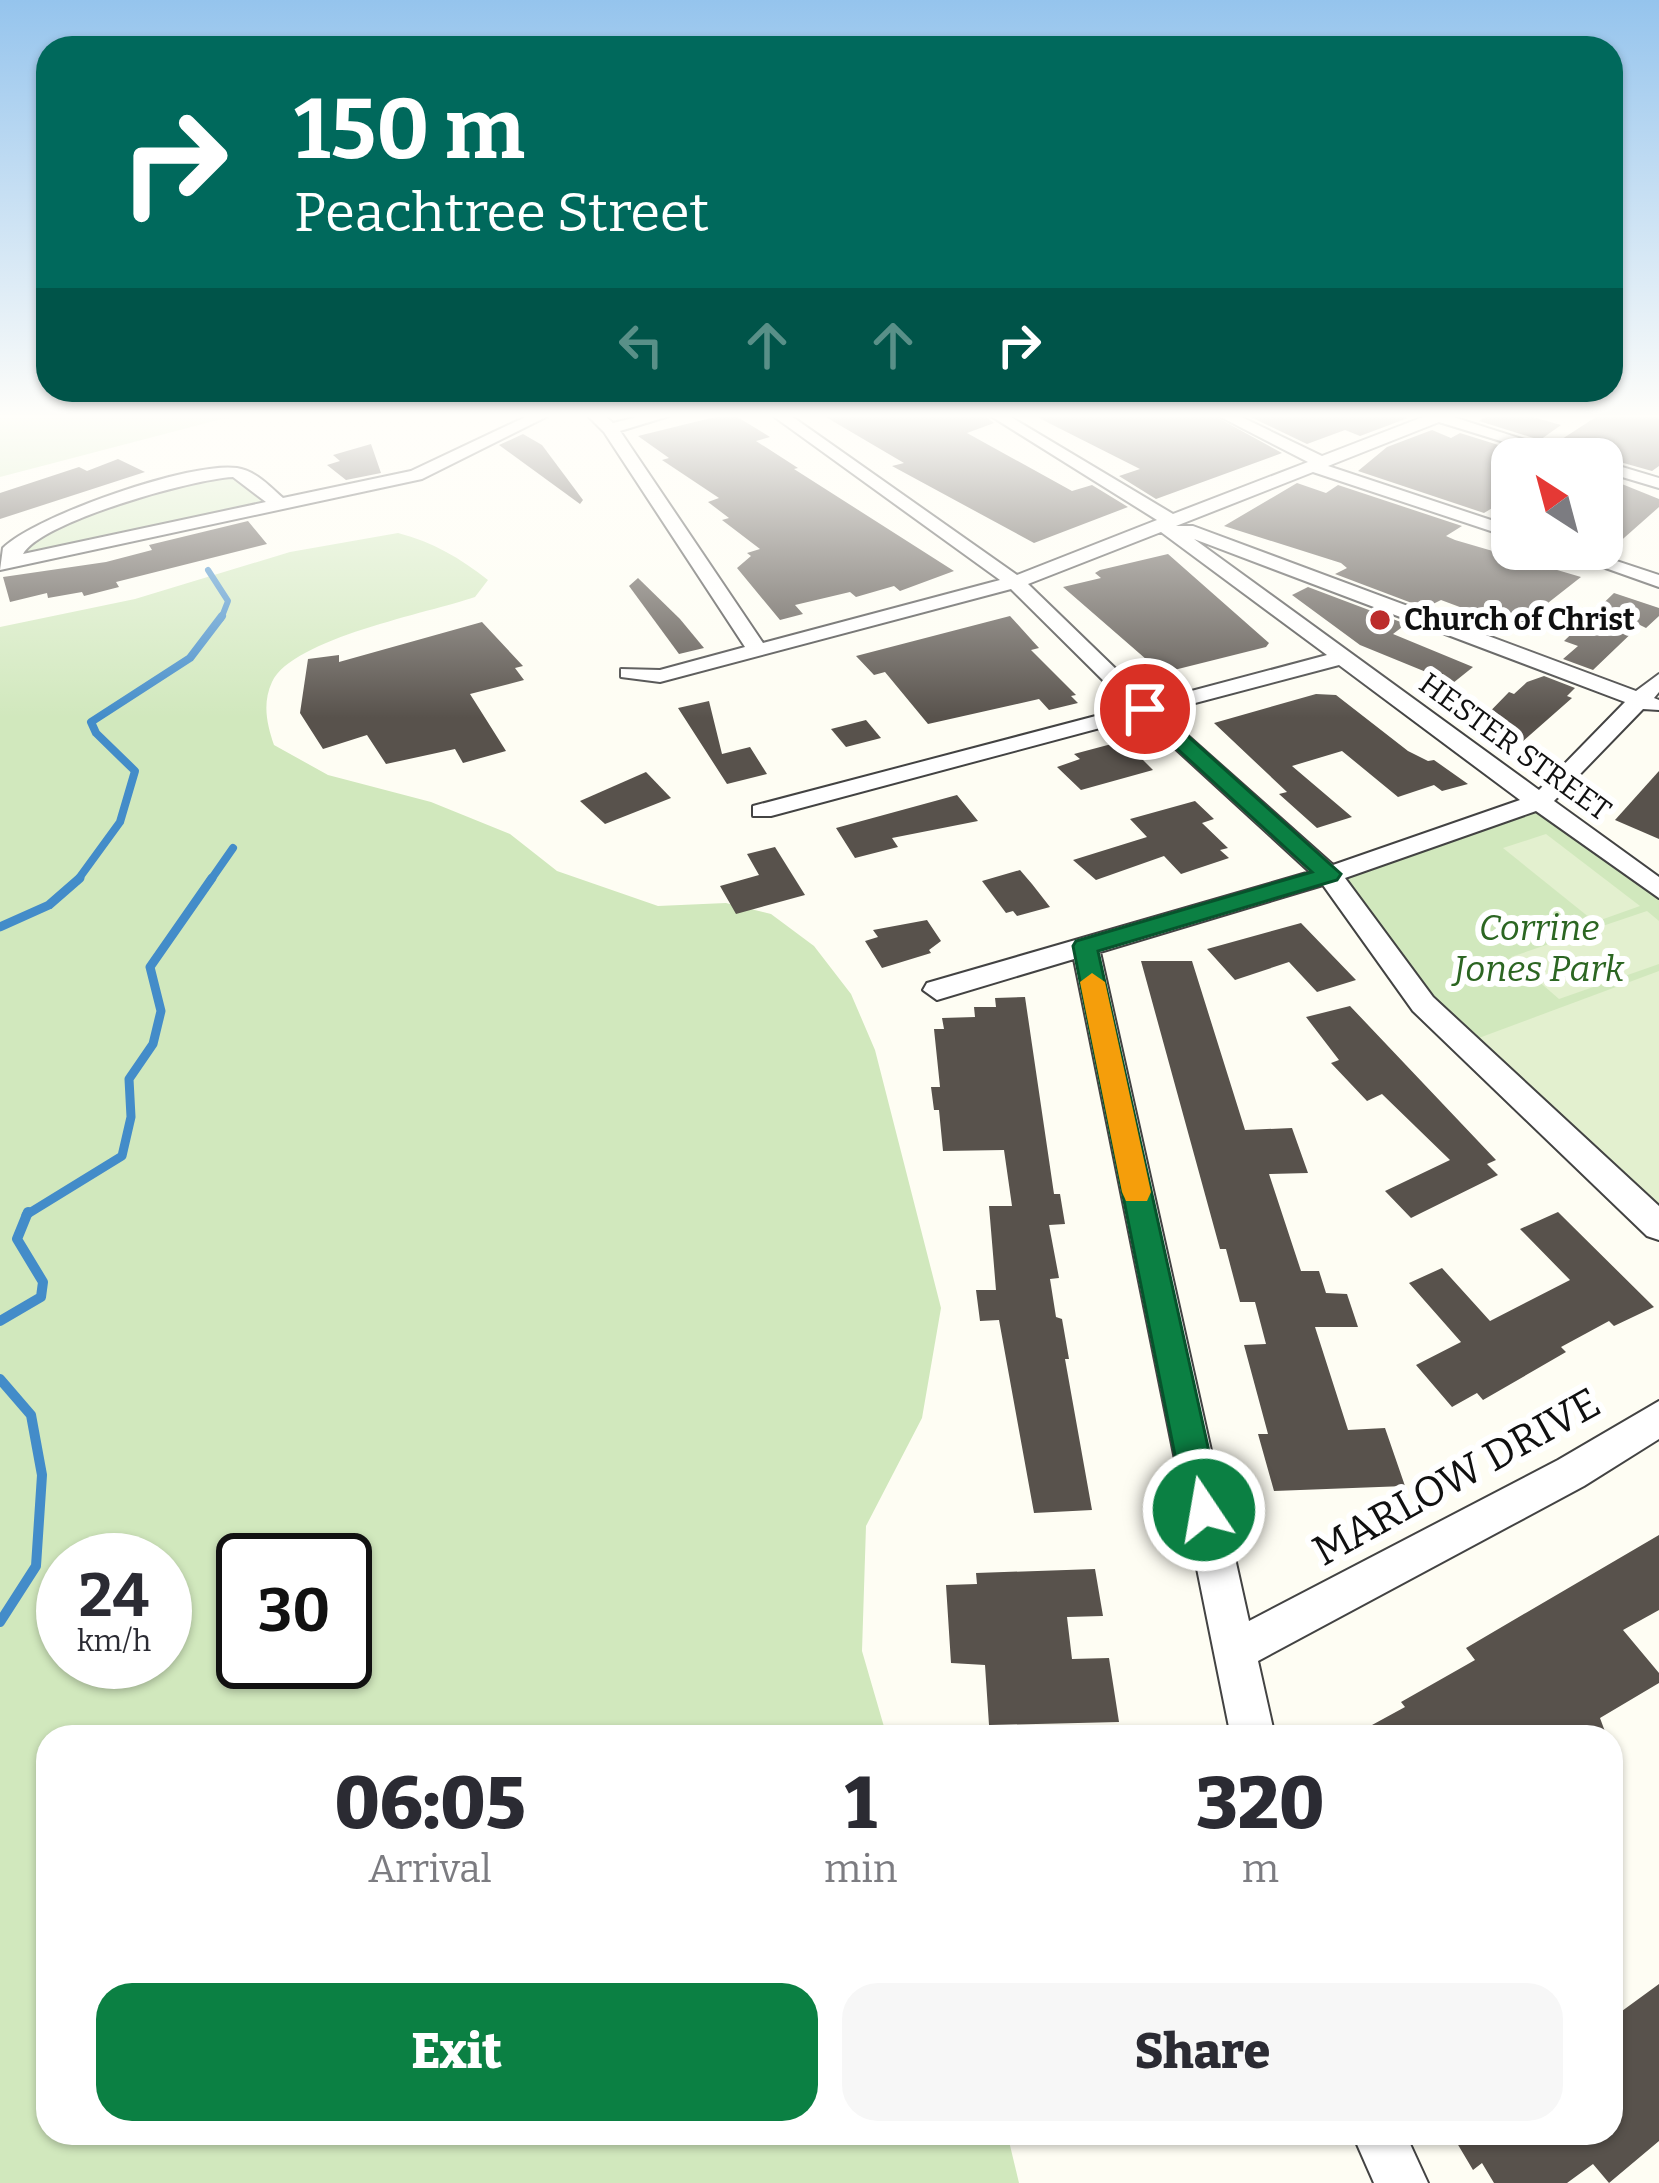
<!DOCTYPE html>
<html lang="en">
<head>
<meta charset="utf-8">
<style>
  body { margin:0; font-family:Bitter,serif; background:#f7f7f7; color:#2b2b33; height:100vh; display:flex; flex-direction:column; font-size:45px; white-space:nowrap }
  * { box-sizing:border-box; margin:0 }
  p { font-size:39px; color:#7c7c81 }
  .icon { flex:none; width:66px; height:66px; fill:none; stroke:currentColor; stroke-width:2; stroke-linecap:round; stroke-linejoin:round }
  .map { position:relative; flex:1; overflow:hidden }
  .panel { position:absolute; left:36px; top:1725px; width:1587px; height:420px; display:flex; flex-direction:column; background:#fff; border-radius:36px; box-shadow:0 3px 9px #0004 }
  .panel>* { flex:none }
  .top-card { position:absolute; left:36px; top:36px; width:1587px; height:366px; border-radius:36px; box-shadow:0 3px 9px #0004; background:#00695c; color:#fff; overflow:hidden }
  .needle { width:78px; rotate:324deg }
  .tools { position:absolute; left:1491px; top:438px; display:grid; gap:24px }
  .tools a { display:grid; place-items:center; width:132px; height:132px; border-radius:24px; background:#fff; box-shadow:0 3px 9px #0004; font-size:60px }
  .speed { position:absolute; left:36px; top:1533px; display:flex; gap:24px; font-size:60px; font-weight:700; text-align:center }
  .speed>* { display:grid; place-content:center; width:156px; height:156px; border-radius:50%; background:#fff; box-shadow:0 3px 9px #0004; line-height:1 }
  .speed small { font-size:30px; font-weight:400 }
  .speed .limit { border:6px solid #111; border-radius:18px; background:#fff; color:#111 }
  .pin { position:absolute; display:grid; place-items:center; width:102px; height:102px; color:#fff; margin:-51px; border:6px solid #fff; border-radius:50%; box-shadow:0 3px 12px #0007 }
  .me { position:absolute; width:132px; margin:-66px; rotate:348deg; stroke-linejoin:round; filter:drop-shadow(0 0 9px #0008) }
  .turn { display:flex; align-items:center; gap:42px; height:252px; padding:0 60px; font-size:54px }
  .turn .icon { width:156px; height:156px; stroke-width:2.5 }
  .turn b { display:block; font-size:84px; line-height:102px }
  .lanes { display:flex; align-items:center; height:114px; padding:0 60px; background:#0003; justify-content:center; gap:60px; direction:ltr }
  .lanes .off { opacity:.35 }
  .eta { display:flex; justify-content:space-evenly; align-items:center; height:204px; text-align:center }
  .eta b { font-size:72px; font-weight:800; line-height:84px }
  .button { display:flex; gap:24px; margin-top:auto; padding:24px 60px }
  .button a { flex:1; height:138px; border-radius:36px; background:#0b8043; color:#fff; font-size:48px; font-weight:800; line-height:138px; text-align:center }
  .button a+a { background:#f7f7f7; color:#2b2b33 }
  .map>svg:first-child { display:block }
  .green { fill:#d1e8bd; fill-rule:evenodd }
  .pitch { fill:#e3f0cf }
  .lines { fill:none; stroke-linecap:round; stroke-linejoin:round }
  .stream-far3 { stroke:#438cc9; stroke-width:6 }
  .stream-far2 { stroke:#438cc9; stroke-width:8 }
  .stream-far1 { stroke:#438cc9; stroke-width:9 }
  .stream { stroke:#438cc9; stroke-width:10 }
  .building { fill:#58524c }
  .street-casing { stroke:#434343; stroke-width:4 }
  .street { fill:#fff; fill-rule:evenodd }
  .route { fill:#0b8043; stroke:#07532c; stroke-width:3 }
  .slow { fill:#f59e0b }
  .poi-dot { fill:#bc2d2c; stroke:#fff; stroke-width:4.5 }
  .labels { text-anchor:middle; stroke-width:12; stroke-linejoin:round; paint-order:stroke }
  .far-poi-label { font-size:30px; font-weight:bold; fill:#101010; stroke:#fff; text-anchor:start }
  .far-street-label { font-size:30px; fill:#101010; stroke:#fff }
  .park-label { font-size:36px; font-style:italic; fill:#2c6622; stroke:#fff }
  .near-street-label { font-size:42px; fill:#101010; stroke:#fff }
</style>
</head>
<body>
<div class="map">
<svg width="1659" height="2183" viewBox="0 0 1659 2183">
  <rect width="100%" height="100%" fill="#fefdf3"/>
  <g class="green">
    <path d="M0,413H266L218,420L0,477Z"/>
    <path d="M235,472L279,504L15,561L16,543L100,506Z"/>
    <path d="M398,533C433,542 460,558 488,580L475,597C429,613 293,638 272,682C262,704 267,724 274,745L328,775L431,802L510,834L557,871L658,906L726,903L771,914L814,946L851,994L875,1050L941,1308L922,1418L866,1526L862,1651L887,1737H48V2133H1007L1019,2183H0V627L135,599L290,552ZM63,1560H165V1662H63ZM243,1560H345V1662H243Z"/>
    <path d="M1536,800L1659,892V1226L1468,1042L1329,875Z"/>
  </g>
  <g class="pitch">
    <path d="M1546,834L1640,906L1595,922L1503,848Z"/>
    <path d="M1647,911L1659,921V964L1559,999L1511,957Z"/>
    <path d="M1659,971V1226L1468,1042Z"/>
  </g>
  <g class="lines">
    <path class="stream-far3" d="M208,570L228,601L221,619"/>
    <g class="stream-far2">
      <path d="M77,881L120,822L135,771L96,733L91,722L190,658L222,616"/>
      <path d="M210,881L233,848"/>
    </g>
    <g class="stream-far1">
      <path d="M0,927L49,905L80,878"/>
      <path d="M26,1215L122,1156L131,1117L129,1079L153,1044L161,1011L150,967L212,878"/>
    </g>
    <g class="stream">
      <path d="M0,1321L41,1297L43,1282L17,1239L28,1212"/>
      <path d="M0,1379L31,1415L42,1475L36,1566L0,1622"/>
    </g>
  </g>
  <g class="building">
    <path d="M731,413L770,437L756,441L798,468L794,469L954,571L900,591L894,586L856,597L850,592L795,605L803,614L780,620L737,568L751,556L747,553L760,549L722,520L729,518L708,502L719,498L662,460L669,458L638,436Z"/>
    <path d="M819,413H982L994,423L967,433L1072,491L1092,485L1128,507L1034,543L892,466L904,463Z"/>
    <path d="M1029,413H1209L1282,453L1156,499L1119,476L1140,469Z"/>
    <path d="M1242,413H1396L1408,418L1360,436L1345,430L1307,444Z"/>
    <path d="M1492,413H1519L1561,425L1540,440L1479,421Z"/>
    <path d="M1602,413H1659V466L1652,471L1602,457V451L1562,439Z"/>
    <path d="M1432,430L1451,438L1460,433L1524,453L1512,459V513L1494,507L1484,513L1358,471L1387,447Z"/>
    <path d="M523,434L542,445L583,500L580,504L499,445Z"/>
    <path d="M371,444L381,473L346,480L327,465L340,461L333,455Z"/>
    <path d="M118,459L145,472L0,519V493L79,467L87,471Z"/>
    <path d="M1602,476L1659,499V507L1607,553L1602,551Z"/>
    <path d="M1297,483L1326,493L1338,485L1462,526L1446,536L1455,540L1581,577L1516,628L1441,600L1425,608L1335,574L1347,568L1341,563L1224,526Z"/>
    <path d="M248,521L267,544L116,582L119,587L84,596L82,592L48,598L47,593L10,602L3,577L106,562L152,550L149,545Z"/>
    <path d="M1168,554L1269,643L1266,647L1162,673L1063,587L1101,578L1095,573L1100,570Z"/>
    <path d="M638,578L680,619L704,648L679,654L629,586Z"/>
    <path d="M1308,587L1406,624L1393,634L1473,667L1453,683L1360,645L1292,595Z"/>
    <path d="M1614,593L1659,608V616L1646,628L1640,625L1593,670L1563,659L1578,646L1564,641Z"/>
    <path d="M1010,616L1039,648L1031,650L1076,695L1071,696L1078,703L1049,710L1039,699L928,724L885,672L874,675L856,656Z"/>
    <path d="M482,622L523,666L515,668L524,680L470,694L506,751L463,763L455,749L386,764L367,735L323,749L300,713L308,659L339,655V662Z"/>
    <path d="M1544,676L1575,688L1567,696L1572,698L1521,743L1514,746L1473,729L1509,692L1514,694L1527,682Z"/>
    <path d="M1316,694L1336,695L1408,751L1428,761L1434,760L1468,784L1442,791L1434,785L1398,797L1342,751L1292,766L1352,817L1317,828L1279,794L1287,792L1214,723Z"/>
    <path d="M709,701L722,754L750,747L767,774L727,784L678,708Z"/>
    <path d="M866,720L881,738L846,747L831,729Z"/>
    <path d="M1119,742L1126,743L1153,770L1081,790L1057,767L1080,759L1074,754Z"/>
    <path d="M1659,771V839L1615,820Z"/>
    <path d="M646,772L671,798L605,824L580,801Z"/>
    <path d="M957,795L978,821L892,838L898,847L855,858L836,828Z"/>
    <path d="M1195,801L1214,819L1202,823L1228,848L1220,850L1229,858L1181,874L1164,856L1096,880L1073,860L1147,837L1130,819Z"/>
    <path d="M775,847L805,895L736,914L720,886L759,875L747,854Z"/>
    <path d="M1020,870L1032,884L1050,907L1017,916L1013,911L1006,913L982,881Z"/>
    <path d="M927,920L941,941L929,950L931,953L882,968L865,941L878,937L873,930Z"/>
    <path d="M1301,923L1356,980L1317,992L1289,962L1235,980L1207,949Z"/>
    <path d="M1141,961H1192L1245,1130L1292,1128L1308,1173L1269,1174L1301,1271H1319L1326,1293L1347,1294L1358,1327H1315L1348,1430L1385,1428L1405,1486L1274,1491L1258,1434H1268L1244,1345L1266,1344L1255,1302H1240L1226,1249H1220Z"/>
    <path d="M1025,997L1054,1194H1060L1065,1224L1049,1225L1059,1278L1050,1279L1056,1317L1062,1319L1069,1359H1065L1092,1510L1034,1513L999,1320L980,1321L976,1290H996L989,1206H1012L1004,1150L943,1151L939,1110H934L931,1087H940L934,1029H944L942,1018L975,1017L974,1007H996L995,998Z"/>
    <path d="M1350,1006L1496,1160L1487,1164L1498,1175L1411,1218L1385,1191L1450,1160L1382,1094L1367,1101L1331,1063L1339,1060L1306,1017Z"/>
    <path d="M1558,1212L1654,1307L1614,1326L1609,1321L1561,1347L1566,1352L1483,1400L1477,1393L1452,1407L1416,1365L1461,1342L1409,1283L1442,1268L1490,1321L1570,1280L1520,1229Z"/>
    <path d="M1659,1535V1610L1623,1630L1659,1673V1683L1600,1718L1607,1737H1350L1405,1707L1401,1702L1475,1660L1466,1648Z"/>
    <path d="M1095,1569L1103,1616L1067,1617L1072,1659L1109,1658L1119,1722L989,1725L985,1665L951,1663L946,1585L977,1584L976,1573Z"/>
    <path d="M1659,1984V2141L1609,2183L1593,2164L1567,2183H1494L1482,2163L1473,2170L1451,2133H1611V2019Z"/>
  </g>
  <g class="lines">
    <defs>
      <g id="street">
        <path d="M534,413H554L422,479L0,570L3,548C35,516 192,461 237,468C256,471 269,486 283,498L411,471ZM233,477L266,502L23,554C40,522 192,479 233,477Z"/>
        <path d="M585,413H602L613,423L654,413H679L620,431L763,643L1000,580L769,413H787L1017,575L1157,520L986,413H1004L1173,514L1308,462L1213,413H1233L1322,456L1423,417L1421,413H1456L1453,417L1585,459H1559L1439,422L1328,466L1512,527V538L1313,472L1176,526H1193L1636,691L1659,674V692L1654,698L1659,700V710L1643,709L1554,801L1659,877V898L1536,811L1345,878L1433,997L1659,1206V1240L1647,1236L1413,1011L1323,885L1100,952L1249,1621L1558,1460L1659,1401V1439L1584,1486L1258,1661L1275,1737H1231L1074,959L937,1000L923,990L927,983L1310,872L1141,717L771,816H753V806L1130,707L1011,589L660,682L621,677V669L660,670L745,647L604,432ZM1161,532L1327,655L1150,702L1028,584ZM1194,539L1625,702L1539,790ZM1339,665L1520,800L1333,865L1161,712Z"/>
        <path d="M1602,461L1659,478V488L1602,471Z"/>
        <path d="M1552,549H1580L1659,575V587Z"/>
        <path d="M1352,2133H1405L1428,2183H1374Z"/>
      </g>
    </defs>
    <use href="#street" class="street-casing"/>
    <use href="#street" class="street"/>
  </g>
  <linearGradient id="sky" x2="0" y2="1"><stop stop-color="#95c4ed"/><stop offset="0.58" stop-color="#fffefa"/><stop offset="1" stop-color="#fffefa" stop-opacity="0"/></linearGradient>
  <rect width="1659" height="718" fill="url(#sky)"/>
  <path class="route" d="M1138,704H1152L1341,874L1337,880L1098,951L1222,1510L1216,1522L1204,1527L1191,1522L1186,1510L1073,946L1076,941L1312,872L1138,713Z"/>
  <path class="slow" d="M1092,973L1105,982L1151,1192L1147,1201H1126L1122,1192L1080,982Z"/>
  <circle class="poi-dot" cx="1380" cy="620" r="12"/>
  <g class="labels">
    <g class="far-poi-label">
      <text x="1404" y="630">Church of Christ</text>
    </g>
    <g class="far-street-label">
      <text transform="translate(1515 747) rotate(36)" y="10">HESTER STREET</text>
    </g>
    <g class="park-label">
      <text x="1539" y="940">Corrine<tspan x="1539" dy="41">Jones Park</tspan></text>
    </g>
    <g class="near-street-label">
      <text transform="translate(1456 1476) rotate(-29)" y="15">MARLOW DRIVE</text>
    </g>
  </g>
</svg>
<div class="tools">
<a><svg class="needle" viewBox="-14 -14 28 28"><path d="M0-13l5 13h-10z" fill="#e53935"/><path d="M0 13l5-13h-10z" fill="#7c7c81"/></svg></a>
</div>
<div class="speed"><div>24<small>km/h</small></div><div class="limit">30</div></div>
<div class="pin" style="left:1145px;top:709px;background:#d93025"><svg class="icon" aria-label="arrive" viewBox="0 0 24 24"><path d="M6 21V4h12l-3 4 3 4H6"/></svg></div>
<svg class="me" style="left:1204px;top:1510px" viewBox="-20 -20 40 40"><circle r="17" fill="#0b8043" stroke="#fff" stroke-width="3"/><path d="M0-11L8 9 0 5-8 9z" fill="#fff"/></svg>
<div class="top-card">
<div class="turn"><svg class="icon" aria-label="right" viewBox="0 0 24 24"><path d="M7 20v-9h11M14 6l5 5-5 5"/></svg><div><b>150 m</b>Peachtree Street</div></div>
<div class="lanes"><svg class="icon off" aria-label="left" viewBox="0 0 24 24"><path d="M17 20v-9H6M10 6l-5 5 5 5"/></svg><svg class="icon off" aria-label="ahead" viewBox="0 0 24 24"><path d="M12 20V5M6 11l6-6 6 6"/></svg><svg class="icon off" aria-label="ahead" viewBox="0 0 24 24"><path d="M12 20V5M6 11l6-6 6 6"/></svg><svg class="icon" aria-label="right" viewBox="0 0 24 24"><path d="M7 20v-9h11M14 6l5 5-5 5"/></svg></div>
</div>
<section class="panel">
<div class="eta">
<div><b>06:05</b><p>Arrival</p></div>
<div><b>1</b><p>min</p></div>
<div><b>320</b><p>m</p></div>
</div>
<div class="button"><a>Exit</a><a>Share</a></div>
</section>
</div>
</body>
</html>
